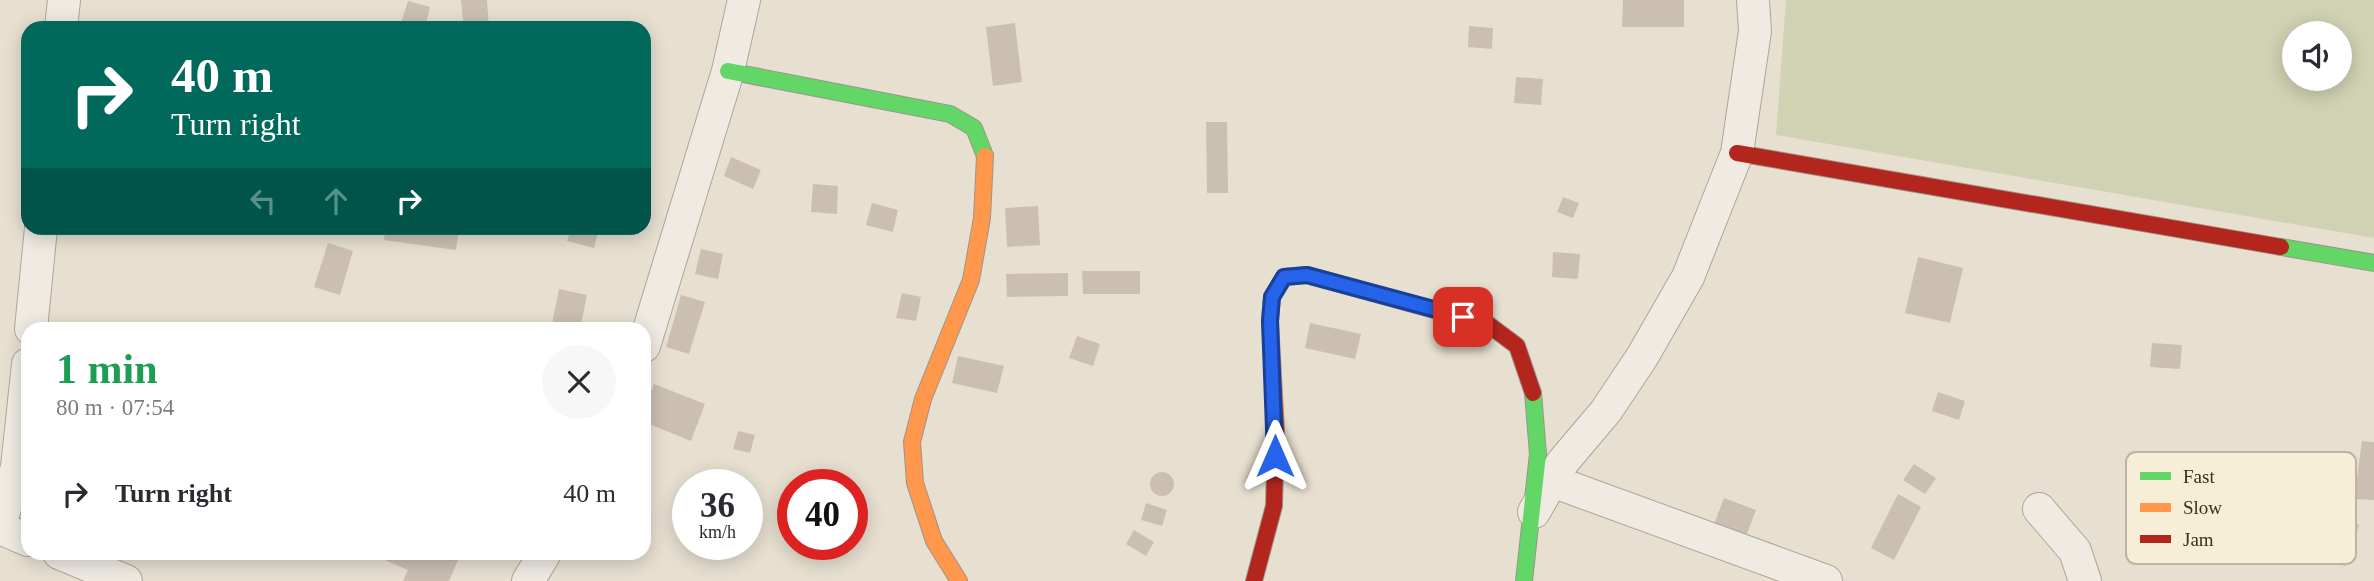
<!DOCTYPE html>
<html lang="en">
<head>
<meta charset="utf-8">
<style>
  body { margin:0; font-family:"Times New Roman",serif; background:#f7f7f7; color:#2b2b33; height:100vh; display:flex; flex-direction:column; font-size:26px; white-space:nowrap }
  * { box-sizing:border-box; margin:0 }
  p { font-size:23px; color:#7c7c81 }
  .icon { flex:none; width:38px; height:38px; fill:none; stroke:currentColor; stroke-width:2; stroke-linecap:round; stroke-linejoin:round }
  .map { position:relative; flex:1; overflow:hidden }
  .side { position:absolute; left:21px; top:322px; width:630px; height:238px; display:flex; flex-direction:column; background:#fff; border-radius:21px; box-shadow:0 4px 18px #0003 }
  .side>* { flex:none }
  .hud { position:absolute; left:21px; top:21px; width:630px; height:214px; border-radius:21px; box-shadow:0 4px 18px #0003; background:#00695c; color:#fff; overflow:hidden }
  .controls { position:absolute; left:2282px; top:21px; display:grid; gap:14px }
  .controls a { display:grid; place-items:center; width:70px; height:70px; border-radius:50%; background:#fff; box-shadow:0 4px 18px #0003; font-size:35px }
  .speed { position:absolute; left:672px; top:469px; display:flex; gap:14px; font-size:35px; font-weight:700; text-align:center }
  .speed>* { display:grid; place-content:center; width:91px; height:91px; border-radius:50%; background:#fff; box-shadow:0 4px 18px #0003; line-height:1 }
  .speed small { font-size:18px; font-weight:400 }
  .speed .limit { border:10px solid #d22; background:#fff; color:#111 }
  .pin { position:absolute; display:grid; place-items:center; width:60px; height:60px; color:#fff; margin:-30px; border-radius:14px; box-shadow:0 4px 10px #0006 }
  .me { position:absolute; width:77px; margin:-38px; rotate:0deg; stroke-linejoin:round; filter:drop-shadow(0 0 5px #0008) }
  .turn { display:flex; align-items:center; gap:24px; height:147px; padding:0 35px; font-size:32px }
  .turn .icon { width:91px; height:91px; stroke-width:2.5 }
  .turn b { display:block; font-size:49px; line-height:60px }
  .lanes { display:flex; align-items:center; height:66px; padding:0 35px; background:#0003; justify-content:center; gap:35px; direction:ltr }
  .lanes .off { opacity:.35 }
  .round { display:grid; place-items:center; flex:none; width:74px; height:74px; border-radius:37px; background:#f7f7f7 }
  .headline { display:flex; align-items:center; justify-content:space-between; height:119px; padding:0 35px }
  h1 { font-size:42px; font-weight:700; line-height:52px; color:#1e9e55 }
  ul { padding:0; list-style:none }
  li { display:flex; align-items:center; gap:21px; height:105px; padding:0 35px }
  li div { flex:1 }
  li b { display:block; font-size:26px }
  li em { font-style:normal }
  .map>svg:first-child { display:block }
  .cemetery { fill:#d1d1b3; fill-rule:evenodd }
  .building { fill:#cbbfb2 }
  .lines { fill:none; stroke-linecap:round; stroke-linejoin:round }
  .street-casing { stroke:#ada599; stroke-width:34 }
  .fast-casing { stroke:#9c958a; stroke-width:18 }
  .slow-casing { stroke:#9c958a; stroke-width:18 }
  .jam-casing { stroke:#9c958a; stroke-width:18 }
  .street { stroke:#efebe3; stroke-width:32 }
  .fast { stroke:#63d668; stroke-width:16 }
  .slow { stroke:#ff974d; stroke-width:16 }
  .jam { stroke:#b3261e; stroke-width:16 }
  .route-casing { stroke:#184099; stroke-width:18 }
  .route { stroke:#2563eb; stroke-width:12 }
  .key { fill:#f7eed8; stroke:#bfb4a1; stroke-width:2 }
  .key-label { font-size:19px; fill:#3d2e20 }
</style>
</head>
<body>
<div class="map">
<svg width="2374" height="581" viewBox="0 0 2374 581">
  <rect width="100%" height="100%" fill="#e7e0d1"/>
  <path class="cemetery" d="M1786,0H2374V238L1776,135ZM2294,33H2340V79H2294Z"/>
  <g class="building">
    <path d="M461,0H487L489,28H464Z"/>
    <path d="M1623,0H1684V27H1622Z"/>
    <path d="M408,1L430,7L425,28L401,23Z"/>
    <path d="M1015,23L1022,82L993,86L986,27Z"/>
    <path d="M1469,26L1493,28L1492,49L1468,47Z"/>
    <path d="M1516,77L1543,79L1541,105L1514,103Z"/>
    <path d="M1206,122H1227L1228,193H1207Z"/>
    <path d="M731,157L761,170L753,189L724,176Z"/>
    <path d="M813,184L838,186L837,214L811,212Z"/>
    <path d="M1563,197L1579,203L1573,218L1557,212Z"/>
    <path d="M872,203L898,210L893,232L866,225Z"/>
    <path d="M1038,206L1040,245L1007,247L1005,208Z"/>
    <path d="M385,228H459L456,250L384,240Z"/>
    <path d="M571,228H599L594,248L567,241Z"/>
    <path d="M328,243L353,251L340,295L314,287Z"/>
    <path d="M701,249L723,254L718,279L695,274Z"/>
    <path d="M1553,252L1580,254L1578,279L1552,277Z"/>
    <path d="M1918,257L1963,268L1950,323L1905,313Z"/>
    <path d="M1082,271H1140V294H1083Z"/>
    <path d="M1068,273V296L1007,297L1006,274Z"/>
    <path d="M559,289L587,295L580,329H551Z"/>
    <path d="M902,293L921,297L916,321L896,318Z"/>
    <path d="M681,295L705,302L689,354L666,347Z"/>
    <path d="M1310,323L1361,334L1355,359L1305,348Z"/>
    <path d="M1077,336L1100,344L1093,366L1069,358Z"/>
    <path d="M2152,343L2182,345L2180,369L2150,367Z"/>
    <path d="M958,356L1004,366L997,393L952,383Z"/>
    <path d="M654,384L705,404L691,441L644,422V409Z"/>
    <path d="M1938,392L1965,401L1959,420L1932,411Z"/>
    <path d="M738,431L755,435L750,453L733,449Z"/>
    <path d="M2362,441L2374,442V500L2354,499Z"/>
    <path d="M1914,464L1936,478L1925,494L1903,480Z"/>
    <circle cx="1162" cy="484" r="12"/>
    <path d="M1898,494L1921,507L1894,560L1871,548Z"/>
    <path d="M1724,498L1756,510L1746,536L1714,524Z"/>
    <path d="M2326,500L2356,505L2351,522L2359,525L2346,566L2313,560Z"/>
    <path d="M1146,503L1167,510L1162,526L1141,520Z"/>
    <path d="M1134,530L1154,542L1146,556L1126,544Z"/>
    <path d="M388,553H461L449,581H403L408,570L385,560Z"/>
  </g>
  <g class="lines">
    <defs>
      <g id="street">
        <path d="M61,28L64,0"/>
        <path d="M31,329L41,228"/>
        <path d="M644,346L728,71L744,0"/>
        <path d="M1552,481L1826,581"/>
        <path d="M2039,509L2075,551L2085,581"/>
        <path d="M1534,512L1562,463L1606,411L1642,357L1688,277L1737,153L1755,31L1753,0"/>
        <path d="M0,525L17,467L28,364"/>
        <path d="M0,528L28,540"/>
        <path d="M59,553L126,581"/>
        <path d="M528,581L545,553"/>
      </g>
      <g id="fast">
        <path d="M728,71L950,114L974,128L985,156"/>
        <path d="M2281,247L2374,263"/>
        <path d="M1524,581L1538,454L1533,393"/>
      </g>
      <path id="slow" d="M959,581L934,541L915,483L912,442L923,399L971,280L982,218L985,156"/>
      <g id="jam">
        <path d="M1737,153L2281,247"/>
        <path d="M1254,581L1274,506L1276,431L1270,321L1272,297L1284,277L1307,275L1489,325L1517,346L1533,393"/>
      </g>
    </defs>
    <use href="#street" class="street-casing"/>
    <use href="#fast" class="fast-casing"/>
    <use href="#slow" class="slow-casing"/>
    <use href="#jam" class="jam-casing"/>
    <use href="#street" class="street"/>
    <use href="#fast" class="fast"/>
    <use href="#slow" class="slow"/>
    <use href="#jam" class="jam"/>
  </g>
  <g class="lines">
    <defs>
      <path id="route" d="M1275,456L1270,321L1272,297L1284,277L1307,275L1463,317"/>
    </defs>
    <use href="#route" class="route-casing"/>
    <use href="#route" class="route"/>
  </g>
  <rect x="2126" y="452" width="230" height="112" rx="10" class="key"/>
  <rect x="2140" y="472" width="31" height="8" fill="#63d668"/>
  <rect x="2140" y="503" width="31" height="9" fill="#ff974d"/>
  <rect x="2140" y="535" width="31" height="8" fill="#b3261e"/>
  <g class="key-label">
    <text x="2183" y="483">Fast</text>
    <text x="2183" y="514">Slow</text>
    <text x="2183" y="546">Jam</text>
  </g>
</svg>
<div class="controls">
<a><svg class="icon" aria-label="sound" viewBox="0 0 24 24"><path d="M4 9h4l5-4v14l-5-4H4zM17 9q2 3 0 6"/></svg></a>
</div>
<div class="speed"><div>36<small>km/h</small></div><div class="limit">40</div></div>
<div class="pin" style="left:1463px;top:317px;background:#d93025"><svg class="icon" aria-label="arrive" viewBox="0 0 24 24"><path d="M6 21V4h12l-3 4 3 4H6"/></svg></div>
<svg class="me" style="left:1275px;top:456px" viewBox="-20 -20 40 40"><path d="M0-17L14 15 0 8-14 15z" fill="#2563eb" stroke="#fff" stroke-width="4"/></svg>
<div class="hud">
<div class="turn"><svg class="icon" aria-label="right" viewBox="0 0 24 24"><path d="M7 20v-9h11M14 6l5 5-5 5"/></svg><div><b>40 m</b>Turn right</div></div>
<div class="lanes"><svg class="icon off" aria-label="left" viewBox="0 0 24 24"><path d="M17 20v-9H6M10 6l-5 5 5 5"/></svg><svg class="icon off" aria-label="ahead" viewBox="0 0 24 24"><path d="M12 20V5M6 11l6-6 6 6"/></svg><svg class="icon" aria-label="right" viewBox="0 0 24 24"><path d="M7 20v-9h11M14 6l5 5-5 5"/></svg></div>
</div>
<section class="side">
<div class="headline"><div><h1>1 min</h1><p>80 m · 07:54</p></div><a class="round"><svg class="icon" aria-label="close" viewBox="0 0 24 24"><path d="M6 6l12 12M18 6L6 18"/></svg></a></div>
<ul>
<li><svg class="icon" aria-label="right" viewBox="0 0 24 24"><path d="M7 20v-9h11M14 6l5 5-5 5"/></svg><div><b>Turn right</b></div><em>40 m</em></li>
</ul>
</section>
</div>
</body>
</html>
